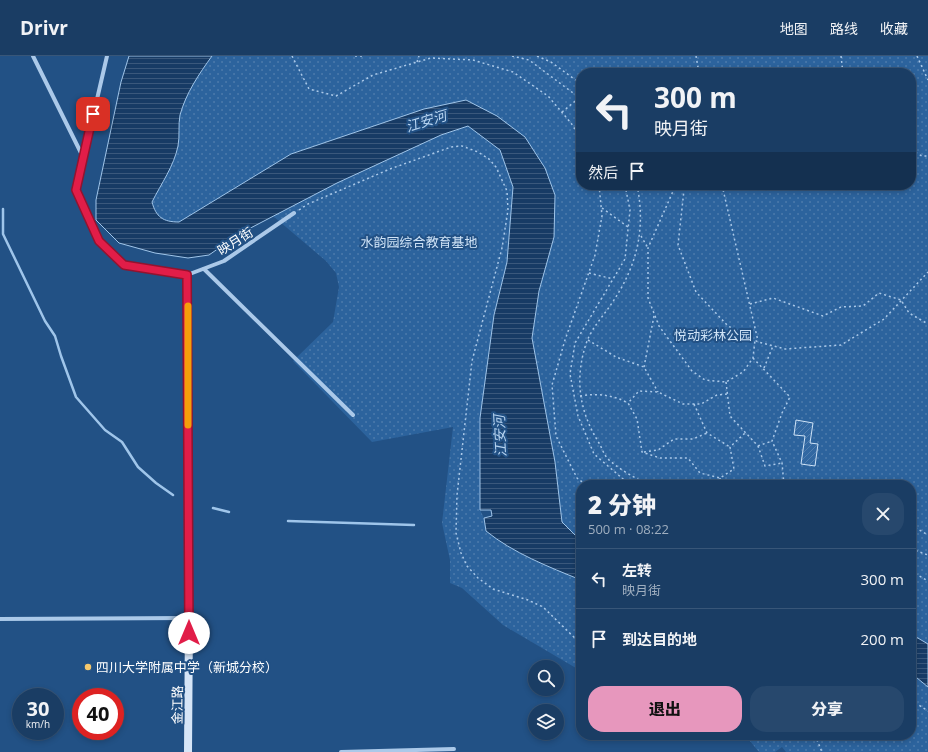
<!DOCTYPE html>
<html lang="zh">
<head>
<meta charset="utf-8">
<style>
  body { margin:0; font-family:"Open Sans","Noto Sans SC",sans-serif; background:#27486d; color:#f1f3f6; height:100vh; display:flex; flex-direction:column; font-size:15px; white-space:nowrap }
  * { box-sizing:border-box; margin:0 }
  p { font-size:13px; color:#9faebf }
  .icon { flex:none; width:22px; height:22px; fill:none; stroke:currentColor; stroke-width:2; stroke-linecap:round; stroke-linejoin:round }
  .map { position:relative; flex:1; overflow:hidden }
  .panel { position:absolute; left:576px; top:424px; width:340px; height:260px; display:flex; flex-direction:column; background:#1a3d64; border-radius:16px; box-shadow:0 2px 6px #0003,0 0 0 1px #385678 }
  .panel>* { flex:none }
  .hud { position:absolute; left:576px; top:12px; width:340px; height:122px; border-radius:16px; box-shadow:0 2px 6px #0003,0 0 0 1px #385678; background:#1a3d64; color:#f1f3f6; overflow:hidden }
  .tools { position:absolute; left:528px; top:604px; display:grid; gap:8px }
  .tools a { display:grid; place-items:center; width:36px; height:36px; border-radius:50%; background:#1a3d64; box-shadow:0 2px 6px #0003,0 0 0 1px #385678; font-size:20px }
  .speed { position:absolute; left:12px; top:632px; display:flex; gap:8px; font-size:20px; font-weight:700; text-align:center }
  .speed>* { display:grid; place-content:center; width:52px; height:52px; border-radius:50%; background:#1a3d64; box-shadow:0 2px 6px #0003,0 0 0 1px #385678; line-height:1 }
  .speed small { font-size:10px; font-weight:400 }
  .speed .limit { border:6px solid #d22; background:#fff; color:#111 }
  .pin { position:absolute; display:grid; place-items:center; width:34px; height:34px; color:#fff; margin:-17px; border-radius:8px; box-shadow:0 2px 6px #0006 }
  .me { position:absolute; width:44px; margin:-22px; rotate:0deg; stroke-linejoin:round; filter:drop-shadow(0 0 3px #0008) }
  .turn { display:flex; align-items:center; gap:14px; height:84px; padding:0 12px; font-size:18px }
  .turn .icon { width:52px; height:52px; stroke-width:2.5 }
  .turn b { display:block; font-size:28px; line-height:34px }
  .then { display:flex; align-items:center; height:38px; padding:0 12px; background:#0003; gap:8px; font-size:15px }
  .round { display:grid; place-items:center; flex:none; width:42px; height:42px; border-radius:16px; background:#27486d }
  .overview { display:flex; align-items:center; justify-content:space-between; height:68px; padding:0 12px }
  h1 { font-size:24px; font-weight:800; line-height:30px }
  .cta { display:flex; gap:8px; margin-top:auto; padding:8px 12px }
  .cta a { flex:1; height:46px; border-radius:16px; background:#e797bd; color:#111; font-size:16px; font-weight:800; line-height:46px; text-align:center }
  .cta a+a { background:#27486d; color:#f1f3f6 }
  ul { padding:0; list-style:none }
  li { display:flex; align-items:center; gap:12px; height:60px; padding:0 12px; border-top:1px solid #385678 }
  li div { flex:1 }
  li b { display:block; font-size:15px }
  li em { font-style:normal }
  header { display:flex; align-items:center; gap:24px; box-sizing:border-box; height:56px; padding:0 20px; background:#1a3d64; border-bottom:1px solid #385678 }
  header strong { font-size:19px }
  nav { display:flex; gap:22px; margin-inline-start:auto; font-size:14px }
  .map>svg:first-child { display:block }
  .park { fill:url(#park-dots); fill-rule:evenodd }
  .water { fill:url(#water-rules); stroke:#9fc5ea }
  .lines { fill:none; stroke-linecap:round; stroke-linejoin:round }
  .stream { stroke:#9fc5ea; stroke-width:2.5 }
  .building { fill:url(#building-hatch); stroke:#cfe3f7 }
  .path { stroke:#abc9e9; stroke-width:1.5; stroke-dasharray:2 3; stroke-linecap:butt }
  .street { stroke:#abc9e9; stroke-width:4 }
  .secondary { stroke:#d6e5f7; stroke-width:8 }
  .route-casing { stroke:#92132f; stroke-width:10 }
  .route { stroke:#e11d48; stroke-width:7 }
  .slow { stroke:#f59e0b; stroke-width:7 }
  .poi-dot { fill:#f5c86d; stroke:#225185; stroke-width:1.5 }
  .labels { text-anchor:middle; stroke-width:4; stroke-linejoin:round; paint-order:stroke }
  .street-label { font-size:13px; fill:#fff; stroke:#225185 }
  .park-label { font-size:13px; fill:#cfe3f7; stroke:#225185 }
  .poi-label { font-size:13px; fill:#fff; stroke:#225185; text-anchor:start }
  .water-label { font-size:14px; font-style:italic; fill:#b6d3f0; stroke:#225185 }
</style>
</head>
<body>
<header>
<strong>Drivr</strong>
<nav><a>地图</a><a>路线</a><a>收藏</a></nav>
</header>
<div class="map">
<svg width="928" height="696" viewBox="0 0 928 696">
  <defs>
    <pattern id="park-dots" width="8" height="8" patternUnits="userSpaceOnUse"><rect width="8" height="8" fill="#2c639d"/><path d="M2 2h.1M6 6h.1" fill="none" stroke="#4c7aac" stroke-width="1.8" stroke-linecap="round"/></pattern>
    <pattern id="water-rules" width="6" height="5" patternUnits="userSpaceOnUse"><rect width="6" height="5" fill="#173b65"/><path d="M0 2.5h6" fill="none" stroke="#3a587c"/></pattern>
    <pattern id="building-hatch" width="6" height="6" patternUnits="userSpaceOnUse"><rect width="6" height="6" fill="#3268a2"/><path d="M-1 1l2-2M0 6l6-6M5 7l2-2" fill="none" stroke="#517fb0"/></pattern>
  </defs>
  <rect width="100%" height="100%" fill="#225185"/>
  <g class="park">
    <path d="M212,0H928V588L911,578V429H581V485L562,466L555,406L532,282L555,139L466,44L424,53L291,98L179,166C163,166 156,161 152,146C161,128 174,110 178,90C180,80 178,69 180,59C186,37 199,18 212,0ZM581,17H911V129H581Z"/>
    <path d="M468,70L500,93L513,131L507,206L494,259L480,454L484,462L486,475C513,497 549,511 581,524V615L503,569L462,532L450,527V504L442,467L453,371L372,386L293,305L333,266L339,231L336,217L326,205L273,160C336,127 400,92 468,70Z"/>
    <path d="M911,617L928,631V696H786L782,691L775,696H759L745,679H911Z"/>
  </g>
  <g class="water">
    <path d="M129,0H212C199,18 186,37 180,59C178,69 180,80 178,90C174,110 161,128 152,146C156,161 163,166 179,166L291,98L424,53L466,44L497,60L525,81L545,112L555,139L554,181L539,235L532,282L555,406L562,466L581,485V524C549,511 513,497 486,475L484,462L492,460L491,454H480V362L494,259L507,206L513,131L500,94L468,70L441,79L337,127L239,178L209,199L188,202L155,197L119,187L96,164V144L121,26Z"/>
    <path d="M911,578L928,588V631L911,617Z"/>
  </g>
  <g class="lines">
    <g class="stream">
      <path d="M3,153V178L45,265L55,280L61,300L76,341L105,374L122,386L138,411L156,427L173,439"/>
      <path d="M213,452L229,456"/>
      <path d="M288,465L414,469"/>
    </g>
  </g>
  <path class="building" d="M796,364L813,367L810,387L818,388L815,410L801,408L805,380L794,379Z"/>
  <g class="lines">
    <g class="path">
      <path d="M292,0L309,33L336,40L373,19L431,2L473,4L513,16L548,40L571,67L581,83"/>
      <path d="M355,0H362"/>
      <path d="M512,0L529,4L581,43"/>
      <path d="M537,0L551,6L581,28"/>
      <path d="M696,0L699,17"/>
      <path d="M841,0L843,17"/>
      <path d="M917,0L928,24"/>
      <path d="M417,6L419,0"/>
      <path d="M562,56L579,42"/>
      <path d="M911,94L922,100H928"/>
      <path d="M625,129L630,154L625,203L575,287L570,318L578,360L594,398L630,429"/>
      <path d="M637,129C646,173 637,210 612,247C604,259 592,272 587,285C574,322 579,355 599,387C602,392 604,399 608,403C620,414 635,422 649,429"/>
      <path d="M679,129L674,133L648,192V242L659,270L692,315L705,324L726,326L743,316L753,302L755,284"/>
      <path d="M688,129L684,134L678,189L696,236L728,270L758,286L785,293L841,289L884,263L928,216"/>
      <path d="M722,129L758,285"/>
      <path d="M602,152L628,171"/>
      <path d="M299,154L308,148L390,113L451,91L462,90L478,96L489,103L496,111L507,135L508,154L502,192L472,305L457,439L456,477L461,497L467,510L478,522L493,533L528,544L543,551L581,588"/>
      <path d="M641,180L648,192"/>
      <path d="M589,217L613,223"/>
      <path d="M750,248L773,242L823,260L841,251L863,250L879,237L901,244L909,257L928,268"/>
      <path d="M588,284L616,301L644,311L658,336"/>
      <path d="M753,302L790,341L782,357L772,385L782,407L784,429"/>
      <path d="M644,311L654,260"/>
      <path d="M764,312L773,290"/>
      <path d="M726,326L730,360L758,390L765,410L782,407"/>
      <path d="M727,338L717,339L701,348H683L658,336L639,335L628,347L637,363L642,396L660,402H688L700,417L720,422L734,413L730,391L745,377"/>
      <path d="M580,340C598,337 613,339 628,347"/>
      <path d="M694,348L707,377L730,391"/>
      <path d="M758,390L772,385"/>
      <path d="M644,396L658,394L674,383H693L707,377"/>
      <path d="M720,422V429"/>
      <path d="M586,429L577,422L556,380L552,329L565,284L595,199L602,160L599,129"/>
      <path d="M911,469L928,479"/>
      <path d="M911,493L928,499"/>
      <path d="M911,515L928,525"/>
      <path d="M911,644L928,655"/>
      <path d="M815,679L822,696"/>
    </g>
    <g class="street">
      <path d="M33,0L83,101"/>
      <path d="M107,0L76,134L99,185L124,209L187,219L224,205L294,157"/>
      <path d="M204,213L353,359"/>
      <path d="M0,563L189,562"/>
      <path d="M341,696L454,693"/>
    </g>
    <path class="secondary" d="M187,219L189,562L188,696"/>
  </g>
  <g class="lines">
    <defs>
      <path id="route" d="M93,58L76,134L99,185L124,209L187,219L189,577"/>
    </defs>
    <use href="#route" class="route-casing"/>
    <use href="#route" class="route"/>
    <path class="slow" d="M188,250V369"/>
  </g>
  <circle class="poi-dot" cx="88" cy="611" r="4"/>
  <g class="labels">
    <g class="street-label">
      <text transform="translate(235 185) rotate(-33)" y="5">映月街</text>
      <text transform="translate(177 649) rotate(-89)" y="5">金江路</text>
    </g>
    <g class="park-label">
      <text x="419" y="191">水韵园综合教育基地</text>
      <text x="713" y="284">悦动彩林公园</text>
    </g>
    <g class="poi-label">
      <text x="96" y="616">四川大学附属中学（新城分校）</text>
    </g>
    <g class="water-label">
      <text transform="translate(426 65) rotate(-17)" y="5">江安河</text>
      <text transform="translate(500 380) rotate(-93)" y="5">江安河</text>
    </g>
  </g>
</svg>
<div class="tools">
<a><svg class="icon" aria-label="search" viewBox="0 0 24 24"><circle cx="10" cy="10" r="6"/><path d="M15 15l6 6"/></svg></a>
<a><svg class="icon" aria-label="layers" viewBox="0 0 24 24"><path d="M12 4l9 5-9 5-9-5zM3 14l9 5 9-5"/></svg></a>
</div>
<div class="speed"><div>30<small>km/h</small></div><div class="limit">40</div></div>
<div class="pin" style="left:93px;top:58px;background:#d93025"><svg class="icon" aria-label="arrive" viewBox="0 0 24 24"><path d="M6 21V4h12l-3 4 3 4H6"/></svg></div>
<svg class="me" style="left:189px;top:577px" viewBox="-20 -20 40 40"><circle r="19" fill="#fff"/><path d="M0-13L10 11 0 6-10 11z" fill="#e11d48"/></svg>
<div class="hud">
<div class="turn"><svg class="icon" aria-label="left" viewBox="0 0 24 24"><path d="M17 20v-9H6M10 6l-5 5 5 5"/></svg><div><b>300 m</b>映月街</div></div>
<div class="then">然后<svg class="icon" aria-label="arrive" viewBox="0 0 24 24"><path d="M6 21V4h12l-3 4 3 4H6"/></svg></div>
</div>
<section class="panel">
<div class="overview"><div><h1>2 分钟</h1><p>500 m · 08:22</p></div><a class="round"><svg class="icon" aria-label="close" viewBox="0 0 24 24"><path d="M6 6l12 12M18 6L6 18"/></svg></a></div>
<ul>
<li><svg class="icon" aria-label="left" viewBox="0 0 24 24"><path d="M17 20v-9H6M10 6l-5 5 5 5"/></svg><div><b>左转</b><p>映月街</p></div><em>300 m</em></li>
<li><svg class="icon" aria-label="arrive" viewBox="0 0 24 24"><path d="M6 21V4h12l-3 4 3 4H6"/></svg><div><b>到达目的地</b></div><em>200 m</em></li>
</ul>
<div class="cta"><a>退出</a><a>分享</a></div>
</section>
</div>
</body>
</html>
